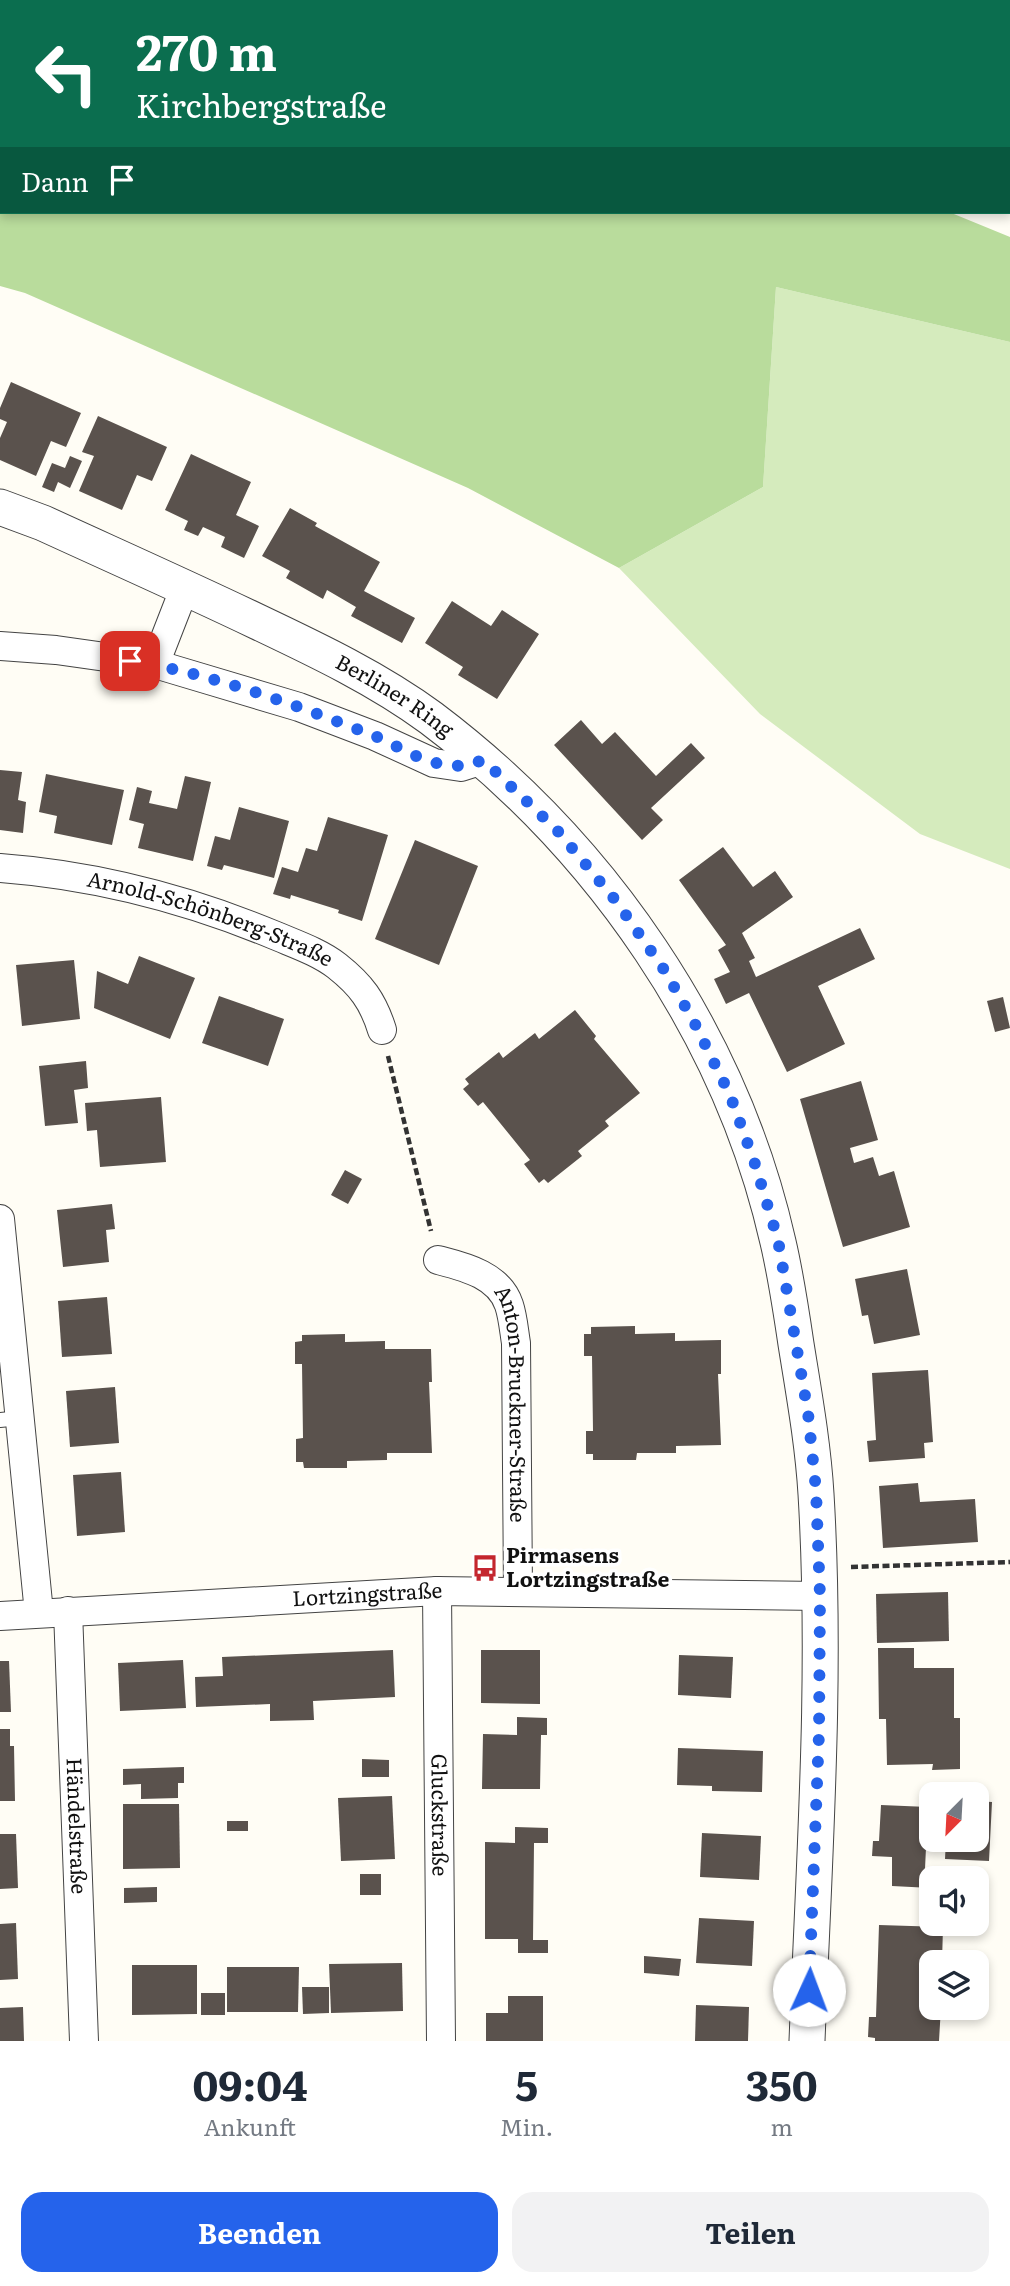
<!DOCTYPE html>
<html lang="de">
<head>
<meta charset="utf-8">
<style>
  body { margin:0; font-family:Literata,serif; background:#f2f2f3; color:#1f2937; height:100vh; display:flex; flex-direction:column; font-size:26px; white-space:nowrap }
  * { box-sizing:border-box; margin:0 }
  p { font-size:23px; color:#747a83 }
  .icon { flex:none; width:38px; height:38px; fill:none; stroke:currentColor; stroke-width:2; stroke-linecap:round; stroke-linejoin:round }
  .map { position:relative; height:2041px; overflow:hidden }
  .details { display:flex; flex-direction:column; background:#fff; flex:1 }
  .details>* { flex:none }
  .top-card { position:absolute; left:0px; top:0px; width:1012px; height:214px; box-shadow:0 4px 10px #0003; background:#0b6e4f; color:#fff; overflow:hidden }
  .needle { width:46px; rotate:204deg }
  .fabs { position:absolute; left:919px; top:1782px; display:grid; gap:14px }
  .fabs a { display:grid; place-items:center; width:70px; height:70px; border-radius:14px; background:#fff; box-shadow:0 4px 10px #0003; font-size:35px }
  .pin { position:absolute; display:grid; place-items:center; width:60px; height:60px; color:#fff; margin:-30px; border-radius:14px; box-shadow:0 4px 10px #0006 }
  .me { position:absolute; width:77px; margin:-38px; rotate:2deg; stroke-linejoin:round; filter:drop-shadow(0 0 5px #0008) }
  .turn { display:flex; align-items:center; gap:24px; height:147px; padding:0 21px; font-size:32px }
  .turn .icon { width:91px; height:91px; stroke-width:2.5 }
  .turn b { display:block; font-size:49px; line-height:60px }
  .then { display:flex; align-items:center; height:66px; padding:0 21px; background:#0003; gap:14px; font-size:26px }
  .eta { display:flex; justify-content:space-evenly; align-items:center; height:119px; text-align:center }
  .eta b { font-size:42px; font-weight:700; line-height:49px }
  .button { display:flex; gap:14px; margin-top:auto; padding:14px 21px }
  .button a { flex:1; height:80px; border-radius:21px; background:#2563eb; color:#fff; font-size:28px; font-weight:700; line-height:80px; text-align:center }
  .button a+a { background:#f2f2f3; color:#1f2937 }
  .map>svg:first-child { display:block }
  .green { fill:#d5ebbd }
  .forest { fill:#b9dc9c }
  .building { fill:#5a524d }
  .lines { fill:none; stroke-linecap:round; stroke-linejoin:round }
  .service-casing { stroke:#444; stroke-width:16 }
  .minor-casing { stroke:#444; stroke-width:30 }
  .tertiary-casing { stroke:#444; stroke-width:37 }
  .path { stroke:#333; stroke-width:4.5; stroke-dasharray:7 3.5; stroke-linecap:butt }
  .service { stroke:#fff; stroke-width:14 }
  .minor { stroke:#fff; stroke-width:28 }
  .tertiary { stroke:#fff; stroke-width:35 }
  .route { stroke:#2563eb; stroke-width:12; stroke-dasharray:0 21.6 }
  .labels { text-anchor:middle; stroke-width:7; stroke-linejoin:round; paint-order:stroke }
  .street-label { font-size:21px; fill:#111; stroke:#fff }
  .poi-label { font-size:21px; font-weight:bold; fill:#111; stroke:#fff; text-anchor:start }
</style>
</head>
<body>
<div class="map">
<svg width="1010" height="2041" viewBox="0 0 1010 2041">
  <rect width="100%" height="100%" fill="#fffdf5"/>
  <path class="green" d="M776,287L1010,342V869L920,834L760,714L619,568L763,487Z"/>
  <path class="forest" d="M0,0L450,2H2V212H949L1010,237V342L776,287L763,487L619,568L468,488L25,293L0,286Z"/>
  <g class="building">
    <path d="M11,382L81,413L66,447L51,441L36,476L0,460V438L7,422L0,419V408Z"/>
    <path d="M98,416L167,447L152,481L137,475L122,510L79,491L94,456L82,452Z"/>
    <path d="M191,454L251,482L236,515L259,526L244,558L221,547L225,537L203,527L198,536L184,530L188,521L165,510Z"/>
    <path d="M70,456L82,461L70,488L58,482L54,492L42,487L52,463L65,468Z"/>
    <path d="M290,508L317,523L315,526L380,562L364,591L415,618L402,643L351,616L356,607L327,590L323,599L286,578L290,571L262,556Z"/>
    <path d="M452,601L491,626L502,610L539,634L497,699L458,675L463,667L425,643Z"/>
    <path d="M581,720L602,744L615,732L656,776L691,743L705,758L651,808L663,820L642,840L554,745Z"/>
    <path d="M0,770L22,772L18,800L26,802L23,833L0,830Z"/>
    <path d="M46,774L124,790L112,845L54,833L57,816L39,812Z"/>
    <path d="M185,776L211,782L193,861L138,848L144,824L129,820L137,787L152,791L149,803L177,809Z"/>
    <path d="M239,807L289,821L274,878L224,865L222,870L207,866L215,836L230,840Z"/>
    <path d="M328,817L388,835L362,921L338,913L339,910L291,895L290,899L273,894L282,867L298,872L306,848L317,851Z"/>
    <path d="M415,840L478,866L439,965L375,939Z"/>
    <path d="M723,847L753,887L775,871L793,897L742,933L755,958L749,961L756,977L860,928L875,959L818,986L845,1044L787,1072L749,993L726,1004L714,979L730,972L718,950L726,945L679,880Z"/>
    <path d="M139,956L195,978L170,1039L94,1008L97,971L128,984Z"/>
    <path d="M74,960L80,1019L22,1026L16,965Z"/>
    <path d="M219,996L284,1019L268,1066L202,1043Z"/>
    <path d="M1003,997L1010,1028L995,1032L987,1001Z"/>
    <path d="M575,1010L596,1036L594,1039L640,1093L605,1121L609,1126L578,1151L582,1156L548,1183L544,1179L539,1183L524,1164L530,1160L483,1102L478,1106L463,1089L469,1084L465,1079L499,1052L503,1058L535,1033L539,1039Z"/>
    <path d="M86,1061L88,1088L74,1090L78,1123L45,1126L39,1066Z"/>
    <path d="M861,1081L878,1140L850,1148L854,1163L873,1157L879,1176L894,1171L910,1227L843,1247L800,1099Z"/>
    <path d="M161,1097L166,1162L100,1167L97,1130L87,1131L85,1103Z"/>
    <path d="M345,1170L362,1179L348,1204L331,1195Z"/>
    <path d="M112,1204L115,1229L106,1230L109,1262L63,1267L57,1210Z"/>
    <path d="M907,1269L920,1335L874,1344L868,1315L862,1316L855,1279Z"/>
    <path d="M107,1297L112,1354L62,1357L58,1301Z"/>
    <path d="M635,1326V1334L675,1333V1341L721,1340V1374H718L721,1445L676,1446V1453H637L636,1460H593V1454H586V1431H593L592,1356H584V1334H591V1327Z"/>
    <path d="M345,1334V1342L385,1341V1349H431L432,1382H429L432,1453H387V1460L347,1461V1468H304L303,1462H296V1439L303,1438L302,1364H295V1342L302,1341V1335Z"/>
    <path d="M928,1370L933,1442L924,1443L925,1458L869,1462L867,1441L876,1440L872,1373Z"/>
    <path d="M115,1387L119,1443L70,1447L66,1391Z"/>
    <path d="M121,1472L125,1532L77,1536L73,1475Z"/>
    <path d="M918,1483L920,1502L975,1499L978,1542L883,1548L879,1486Z"/>
    <path d="M948,1592L949,1641L877,1643L876,1594Z"/>
    <path d="M878,1648H914V1668H954V1718H960V1769L932,1770L933,1764L887,1765L886,1719H879Z"/>
    <path d="M393,1650L395,1697L313,1701L314,1720L270,1721V1704L196,1707L195,1677L223,1676L222,1657Z"/>
    <path d="M481,1650H540V1704L481,1703Z"/>
    <path d="M679,1655L733,1657L731,1698L678,1695Z"/>
    <path d="M183,1660L186,1708L120,1711L118,1663Z"/>
    <path d="M0,1661H9L11,1712H0Z"/>
    <path d="M517,1717L547,1718V1735H541L540,1789H482L483,1734L517,1735Z"/>
    <path d="M0,1729H10V1746H14L15,1801H0Z"/>
    <path d="M678,1748L763,1751L762,1792L712,1791V1786L677,1785Z"/>
    <path d="M362,1759L389,1760V1777H362Z"/>
    <path d="M184,1767V1783H178V1798L141,1799V1784L123,1785V1769Z"/>
    <path d="M392,1796L395,1859L341,1861L338,1798Z"/>
    <path d="M928,1800H931V1826H927L925,1869L954,1870V1878H931V1888L892,1886V1857L872,1856L873,1841H879L881,1805L928,1807Z"/>
    <path d="M976,1801L992,1802L989,1861L945,1859L946,1839H976Z"/>
    <path d="M123,1804H179L180,1868L123,1869Z"/>
    <rect x="227" y="1821" width="21" height="10"/>
    <path d="M515,1827L548,1828V1843H534L533,1940H548V1953H518V1939H485V1842L515,1843Z"/>
    <path d="M702,1833L761,1836L759,1880L700,1877Z"/>
    <path d="M0,1834H16L18,1888L0,1889Z"/>
    <rect x="360" y="1874" width="21" height="21"/>
    <path d="M157,1887V1902L124,1903V1888Z"/>
    <path d="M699,1918L754,1921L752,1966L696,1963Z"/>
    <path d="M16,1923L18,1979L0,1980V1924Z"/>
    <path d="M879,1925L943,1927L942,1962H931V2007H941L939,2041H875V2038L868,2037L869,2017H876Z"/>
    <path d="M644,1956L681,1959L679,1976L644,1973Z"/>
    <path d="M402,1963L403,2011L331,2013L329,1964Z"/>
    <path d="M132,1965H197V2014L132,2015Z"/>
    <path d="M227,1967H299L298,2012H227Z"/>
    <path d="M302,1987H329V2013L303,2014Z"/>
    <rect x="201" y="1993" width="24" height="22"/>
    <path d="M508,1996H543V2041H486V2013H508Z"/>
    <path d="M696,2005L749,2007L748,2041H695Z"/>
    <path d="M23,2007L24,2041H0V2008Z"/>
  </g>
  <g class="lines">
    <defs>
      <path id="service" d="M0,1420L20,1418"/>
      <g id="minor">
        <path d="M766,0L769,2"/>
        <path d="M0,646L56,650L155,664L299,707L375,736L434,763L461,767L483,760"/>
        <path d="M155,664L185,587"/>
        <path id="s1" d="M0,868C94,875 187,899 274,935C295,944 319,952 337,966C361,985 373,1001 382,1030"/>
        <path d="M0,1219L39,1613"/>
        <path id="s2" d="M438,1260C465,1267 499,1275 509,1305C513,1317 514,1331 516,1343L518,1591"/>
        <path id="s3" d="M437,1591L441,2041"/>
        <path id="s4" d="M68,1611L84,2041"/>
        <path id="s5" d="M0,1616L437,1591L820,1596"/>
      </g>
      <g id="tertiary">
        <path id="s6" d="M0,507L43,523C115,556 187,588 258,622C317,650 378,679 431,718C601,846 731,1034 778,1242C786,1276 791,1310 796,1344C804,1394 813,1444 816,1494C827,1676 814,1859 807,2041"/>
      </g>
    </defs>
    <use href="#service" class="service-casing"/>
    <use href="#minor" class="minor-casing"/>
    <use href="#tertiary" class="tertiary-casing"/>
    <g class="path">
      <path d="M388,1056L431,1231"/>
      <path d="M851,1567L1010,1562"/>
    </g>
    <use href="#service" class="service"/>
    <use href="#minor" class="minor"/>
    <use href="#tertiary" class="tertiary"/>
  </g>
  <g class="lines">
    <path class="route" d="M130,661C210,673 296,705 372,735C393,743 414,758 436,763C454,768 466,766 483,760L557,830L616,901L665,971L695,1024L730,1095L755,1164L778,1240L808,1413L816,1490L820,1596L819,1733L809,1990"/>
  </g>
  <defs>
    <symbol id="bus-bare" viewBox="-9 -9 18 18"><path d="M-5-6H5V4H4V6H2V4H-2V6H-4V4H-5ZM-3.5-4V0h7V-4ZM-3.5 1.2v1.5H-2V1.2ZM2 1.2v1.5H3.5V1.2Z" fill="#c4262e" stroke="#fff" stroke-width="2.5" paint-order="stroke"/></symbol>
  </defs>
  <g fill-rule="evenodd">
    <use href="#bus-bare" x="466" y="1549" width="38" height="38"/>
  </g>
  <g class="labels">
    <g class="street-label">
      <text dy="7" stroke="none"><textPath href="#s6" startOffset="438">Berliner Ring</textPath></text>
      <text dy="7" stroke="none"><textPath href="#s1" startOffset="217">Arnold-Schönberg-Straße</textPath></text>
      <text dy="7" stroke="none"><textPath href="#s2" startOffset="187">Anton-Bruckner-Straße</textPath></text>
      <text dy="7" stroke="none"><textPath href="#s5" startOffset="368">Lortzingstraße</textPath></text>
      <text dy="7" stroke="none"><textPath href="#s3" startOffset="224">Gluckstraße</textPath></text>
      <text dy="7" stroke="none"><textPath href="#s4" startOffset="215">Händelstraße</textPath></text>
    </g>
    <g class="poi-label">
      <text x="506" y="1563">Pirmasens<tspan x="506" dy="24">Lortzingstraße</tspan></text>
    </g>
  </g>
</svg>
<div class="fabs">
<a><svg class="needle" viewBox="-14 -14 28 28"><path d="M0-13l5 13h-10z" fill="#e53935"/><path d="M0 13l5-13h-10z" fill="#747a83"/></svg></a>
<a><svg class="icon" aria-label="sound" viewBox="0 0 24 24"><path d="M4 9h4l5-4v14l-5-4H4zM17 9q2 3 0 6"/></svg></a>
<a><svg class="icon" aria-label="layers" viewBox="0 0 24 24"><path d="M12 4l9 5-9 5-9-5zM3 14l9 5 9-5"/></svg></a>
</div>
<div class="pin" style="left:130px;top:661px;background:#d93025"><svg class="icon" aria-label="arrive" viewBox="0 0 24 24"><path d="M6 21V4h12l-3 4 3 4H6"/></svg></div>
<svg class="me" style="left:809px;top:1990px" viewBox="-20 -20 40 40"><circle r="19" fill="#fff"/><path d="M0-13L10 11 0 6-10 11z" fill="#2563eb"/></svg>
<div class="top-card">
<div class="turn"><svg class="icon" aria-label="left" viewBox="0 0 24 24"><path d="M17 20v-9H6M10 6l-5 5 5 5"/></svg><div><b>270 m</b>Kirchbergstraße</div></div>
<div class="then">Dann<svg class="icon" aria-label="arrive" viewBox="0 0 24 24"><path d="M6 21V4h12l-3 4 3 4H6"/></svg></div>
</div>
</div>
<section class="details">
<div class="eta">
<div><b>09:04</b><p>Ankunft</p></div>
<div><b>5</b><p>Min.</p></div>
<div><b>350</b><p>m</p></div>
</div>
<div class="button"><a>Beenden</a><a>Teilen</a></div>
</section>
</body>
</html>
